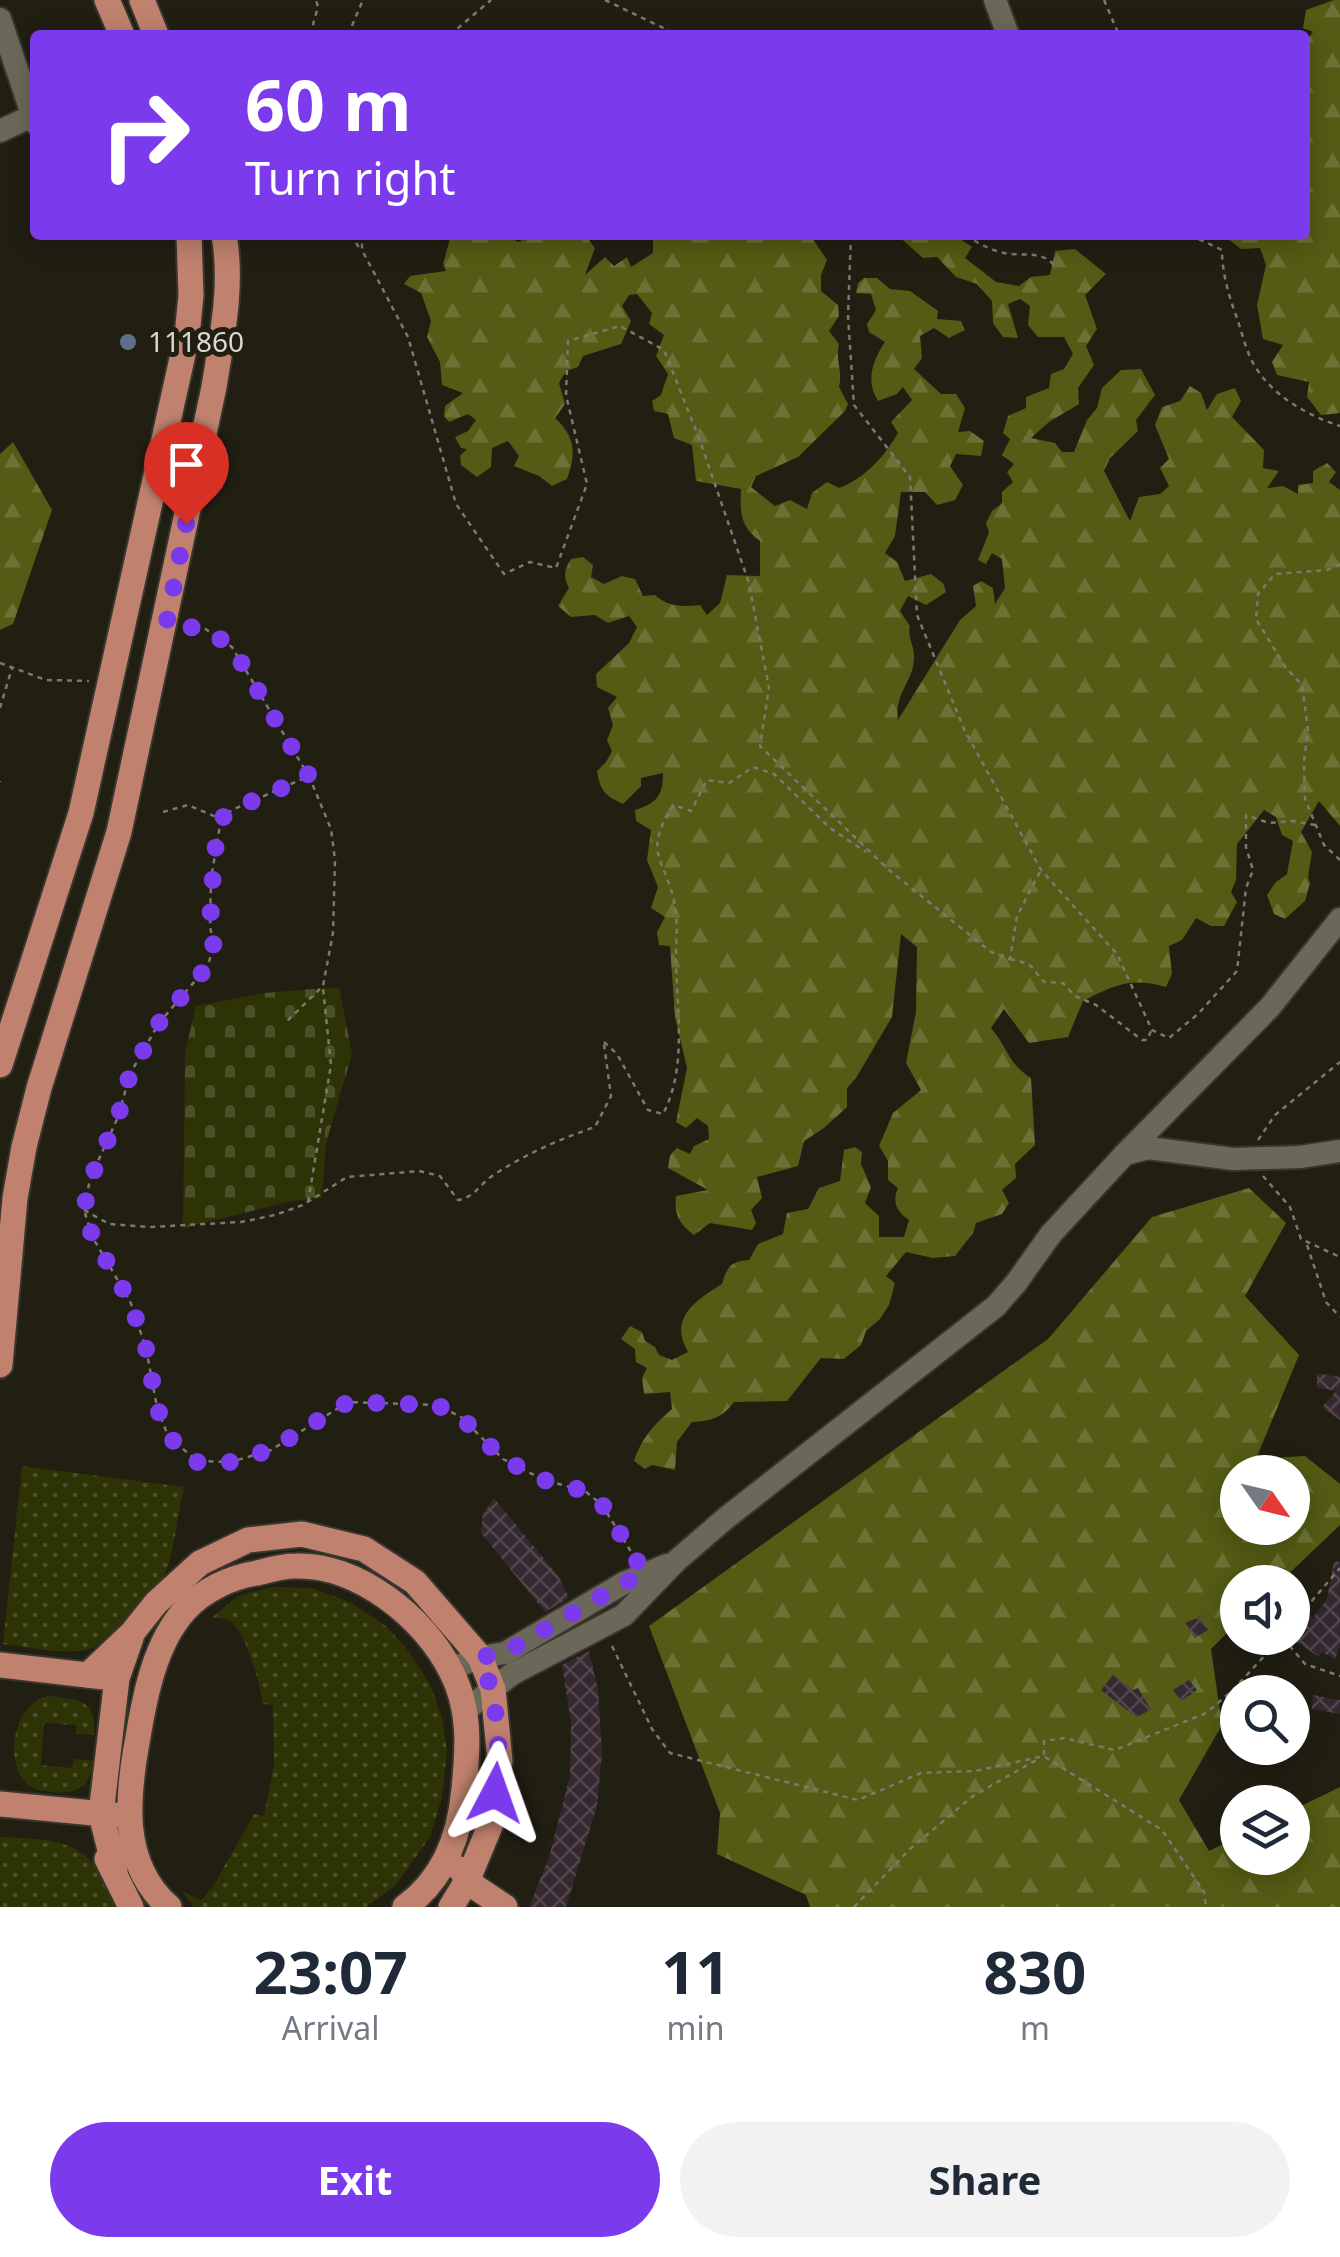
<!DOCTYPE html>
<html lang="en">
<head>
<meta charset="utf-8">
<style>
  body { margin:0; font-family:"Noto Sans",sans-serif; background:#f2f2f3; color:#1f2937; height:100vh; display:flex; flex-direction:column; font-size:38px; white-space:nowrap }
  * { box-sizing:border-box; margin:0 }
  p { font-size:32px; color:#747a83 }
  .icon { flex:none; width:55px; height:55px; fill:none; stroke:currentColor; stroke-width:2; stroke-linecap:round; stroke-linejoin:round }
  .map { position:relative; height:1907px; overflow:hidden }
  .drawer { display:flex; flex-direction:column; background:#fff; flex:1 }
  .drawer>* { flex:none }
  .guide { position:absolute; left:30px; top:30px; width:1280px; height:210px; border-radius:10px; box-shadow:0 5px 25px #0003; background:#7c3aed; color:#fff; overflow:hidden }
  .needle { width:65px; rotate:124deg }
  .buttons { position:absolute; left:1220px; top:1455px; display:grid; gap:20px }
  .buttons a { display:grid; place-items:center; width:90px; height:90px; border-radius:50%; background:#fff; box-shadow:0 5px 25px #0003; font-size:50px }
  .pin { position:absolute; display:grid; place-items:center; width:85px; height:85px; color:#fff; margin:-102px -42px; border-radius:50% 50% 50% 0; rotate:-45deg; box-shadow:0 0 10px #0007 }
  .pin .icon { rotate:45deg }
  .me { position:absolute; width:110px; margin:-55px; rotate:4deg; stroke-linejoin:round; filter:drop-shadow(0 0 8px #0008) }
  .turn { display:flex; align-items:center; gap:35px; height:210px; padding:0 50px; font-size:45px }
  .turn .icon { width:130px; height:130px; stroke-width:2.5 }
  .turn b { display:block; font-size:70px; line-height:85px }
  .eta { display:flex; justify-content:space-evenly; align-items:center; height:170px; text-align:center }
  .eta b { font-size:60px; font-weight:700; line-height:70px }
  .cta { display:flex; gap:20px; margin-top:auto; padding:20px 50px }
  .cta a { flex:1; height:115px; border-radius:60px; background:#7c3aed; color:#fff; font-size:40px; font-weight:700; line-height:115px; text-align:center }
  .cta a+a { background:#f2f2f3; color:#1f2937 }
  .map>svg:first-child { display:block }
  .green { fill:url(#green-dots) }
  .forest { fill:url(#forest-firs); fill-rule:evenodd }
  .cemetery { fill:url(#cemetery-stones) }
  .building { fill:url(#building-cross-hatch) }
  .lines { fill:none; stroke-linecap:round; stroke-linejoin:round }
  .minor-casing { stroke:#39362f; stroke-width:26 }
  .major-casing { stroke:#39362f; stroke-width:29 }
  .path { stroke:#7c7a70; stroke-width:2.5; stroke-dasharray:5 5; stroke-linecap:butt }
  .minor { stroke:#6c6859; stroke-width:22 }
  .major { stroke:#c0826e; stroke-width:25 }
  .route { stroke:#7c3aed; stroke-width:18; stroke-dasharray:0 32.4 }
  .service-dot { fill:#5c6f8a; stroke:#211e12; stroke-width:4 }
  .labels { text-anchor:middle; stroke-width:10; stroke-linejoin:round; paint-order:stroke }
  .poi-label { font-size:28px; fill:#dad8d0; stroke:#211e12; text-anchor:start }
</style>
</head>
<body>
<div class="map">
<svg width="1340" height="1907" viewBox="0 0 1340 1907">
  <defs>
    <pattern id="green-dots" width="8" height="8" patternUnits="userSpaceOnUse" patternTransform="scale(2.5)"><rect width="8" height="8" fill="#2e3305"/><path d="M2 2h.1M6 6h.1" fill="none" stroke="#4c5028" stroke-width="1.8" stroke-linecap="round"/></pattern>
    <pattern id="forest-firs" width="22" height="20" patternUnits="userSpaceOnUse" patternTransform="scale(2.5)"><rect width="22" height="20" fill="#535b14"/><path d="M5 1l3.5 6h-7zM16 11l3.5 6h-7z" fill="#6b7235"/></pattern>
    <pattern id="cemetery-stones" width="16" height="16" patternUnits="userSpaceOnUse" patternTransform="scale(2.5)"><rect width="16" height="16" fill="#2e3305"/><path d="M2 7V4a2 2 0 0 1 4 0v3zM10 15v-3a2 2 0 0 1 4 0v3z" fill="#4c5028"/></pattern>
    <pattern id="building-cross-hatch" width="8" height="8" patternUnits="userSpaceOnUse" patternTransform="scale(2.5)"><rect width="8" height="8" fill="#352830"/><path d="M0 0l8 8M0 8l8-8" fill="none" stroke="#52464d"/></pattern>
  </defs>
  <rect width="100%" height="100%" fill="#211e12"/>
  <g class="green">
    <path d="M22,1466L184,1487C178,1514 175,1545 166,1572C160,1588 108,1644 90,1649C63,1656 30,1647 3,1644Z"/>
    <path d="M272,1587L312,1588L352,1603L387,1627L409,1652L430,1684L442,1718L447,1751L442,1797L430,1837L396,1885L366,1907H194L182,1891L201,1900L212,1888L254,1814L264,1816L274,1765L273,1705L263,1704C260,1685 246,1629 228,1620C224,1618 218,1618 212,1618L238,1596Z"/>
    <path d="M47,1696C77,1699 97,1698 94,1735L76,1734V1725L44,1723L41,1765L72,1768L74,1759L95,1761C89,1786 78,1795 52,1792C41,1791 31,1789 24,1781C5,1758 14,1705 47,1696Z"/>
    <path d="M0,1837C66,1839 91,1842 119,1907H0Z"/>
  </g>
  <g class="forest">
    <path d="M1334,0H1340V413L1321,415L1307,397L1309,382L1277,375L1272,362L1283,345L1263,339L1257,305L1266,265L1260,248L1241,249L1227,238V235H1305V42L1313,32L1303,28L1306,10Z"/>
    <path d="M451,235H506L518,242L534,235H585L595,248L585,275L605,257L614,266L627,257L631,267L653,253V235H810L827,260L821,275V291L838,305L839,316L829,331L839,344C835,360 843,370 839,387L848,404L845,411L798,457L756,476L751,487L775,506L790,500L807,509L812,493L827,482L839,488C864,479 885,456 898,433L891,422L912,400L903,387L897,394L878,401C865,381 873,360 885,342L869,332L867,324L876,310L871,294L856,293L858,283L864,278H877L890,289L910,291L938,311L937,319L961,321L965,330L949,338L934,328L920,336L922,358L914,369L941,394H956L965,408L958,432L970,431L984,441L981,456L956,454L950,466L963,485L955,500L937,505L925,492H901L895,536L885,553L897,562L905,581L931,574L943,583L946,592L926,605L908,596L900,611L910,626C907,638 915,646 914,658C914,681 894,693 898,720L960,620L976,606L973,586L981,581L993,588L995,604L1005,588L1002,559L992,553L986,564L978,560L989,532L986,523L992,511L1002,503V492L1013,482L1007,472L1014,464L1002,455L1010,439L1003,433L1008,416L1026,408V397L1049,388L1051,374L1064,369L1073,354L1064,337H1038L1028,325L1030,306L1020,299L1008,304L1018,338L1003,337L993,323L992,301L977,284L956,277L937,257L923,258L897,235H954L972,247L965,258L996,282L1019,286L1031,277L1050,275L1055,251L1075,249L1106,274L1085,295L1097,329L1086,346L1094,365L1078,388L1079,404L1049,422L1031,438L1055,443L1062,452H1074L1087,420L1097,408L1102,388L1121,370L1141,369L1155,395L1136,420L1138,431L1110,458L1104,471L1130,521L1139,497L1160,494L1169,486L1160,468L1169,459L1155,425L1162,407L1180,401L1190,386L1201,393L1207,410L1217,394L1235,388L1241,401L1232,417L1264,450L1263,468L1279,471L1267,488L1283,486L1298,494V485L1313,483V471L1327,463L1336,472L1329,482L1340,490V826L1319,801L1301,832L1312,852L1308,877L1310,883L1305,901L1285,919L1274,914L1267,895L1276,882L1287,874L1293,841L1282,835L1276,817L1264,810L1237,844L1236,880L1231,892L1237,902L1224,926H1211L1196,918L1182,940L1169,946L1172,974L1166,987C1130,977 1115,985 1083,1001L1068,1037L1029,1043L1004,1009L991,1028C1007,1046 1008,1064 1031,1078L1035,1145L1015,1164L1016,1178L1002,1190L1009,1203L1002,1214L976,1223L973,1233L955,1256L933,1258L906,1252L886,1276L895,1283L889,1305L880,1319L866,1331L861,1345L844,1359L821,1358L787,1401L734,1402C722,1418 711,1421 692,1422L677,1442L675,1470L652,1465L645,1469L634,1461C641,1439 654,1424 672,1409L670,1392L644,1394L642,1378L647,1368L636,1362L635,1349L621,1339L630,1326L642,1332L645,1341L655,1347L659,1355L672,1360L688,1352C668,1318 696,1300 722,1284C727,1267 731,1261 749,1260L758,1244L783,1234L787,1213L808,1209L819,1188L840,1181L844,1150L855,1147L862,1152L861,1164L871,1187L865,1203L879,1216V1237H904L909,1220C896,1211 892,1202 898,1188L888,1180V1161L879,1146L893,1113L921,1090L906,1063L916,1012L917,947L901,934L892,1017L856,1078L847,1088V1107L824,1128L804,1141L798,1166L757,1177L762,1198L751,1210L756,1223L752,1230L710,1223L694,1235C679,1224 674,1215 676,1196L708,1190L668,1168L670,1155L677,1148L690,1154L694,1146L709,1139L708,1126L697,1118L686,1128L676,1122L687,1068L675,1017L670,946L659,945L657,932L665,917L651,908L658,887L647,860L651,830L636,821L635,810C657,803 663,796 663,773L641,778V786L623,804C605,796 600,790 597,771L606,762L612,751L607,740L613,725L608,708L617,697L597,687L596,674L629,643L637,627L629,616L608,623L595,615L571,617L558,606L569,588C563,576 564,570 571,559L583,557L593,565L591,577L604,584L622,576L635,579L643,596L655,595C668,607 683,607 700,605L707,615L720,603L727,575L760,576V541C740,527 740,512 741,489L696,481L692,445L674,438L668,414L654,411L652,401L661,395L668,374L656,356L664,335L649,324L652,313L637,294L629,295L622,306L631,321L621,344L583,356L578,367L566,371L559,383L565,404L555,418C576,437 576,454 567,479L552,486L539,476L514,466L519,456L508,441L492,448L491,467L477,477L461,465L460,456L467,449L461,448L455,437L468,431L476,420L468,414L449,422L444,416L445,406L463,393L442,385L440,362L427,337L431,321L421,293L404,284L410,276L446,271L443,264Z"/>
    <path d="M13,442L52,510L13,624L0,630V454Z"/>
    <path d="M1249,1188L1286,1223L1245,1296L1299,1355L1256,1459L1305,1456L1340,1484V1525L1280,1582H1238L1237,1623L1211,1649L1222,1725L1179,1800L1209,1851L1237,1837L1238,1858H1292L1293,1810L1340,1787V1907H810L806,1895L717,1854L720,1813L649,1626L1048,1339L1152,1217ZM1238,1472H1292V1528H1238Z"/>
  </g>
  <path class="cemetery" d="M339,987L352,1054L326,1143L322,1198L292,1201L183,1228L185,1052L196,1006L264,993Z"/>
  <g class="building">
    <path d="M1317,1373L1340,1377V1420L1322,1407L1336,1391L1317,1388Z"/>
    <path d="M494,1498L559,1577L569,1598L545,1612L481,1533L483,1514Z"/>
    <path d="M1334,1561L1340,1562V1647L1335,1659L1322,1652L1319,1657L1291,1638L1308,1614L1313,1618L1327,1599Z"/>
    <path d="M1200,1617L1208,1630L1195,1638L1185,1623Z"/>
    <path d="M589,1651L598,1689L602,1753L597,1806L566,1907H529L549,1857L570,1776L571,1723L562,1665Z"/>
    <path d="M1113,1675L1133,1690L1138,1688L1151,1710L1136,1717L1101,1690Z"/>
    <path d="M1189,1680L1197,1690L1181,1701L1173,1690Z"/>
    <path d="M1313,1695L1340,1700V1714L1312,1709Z"/>
  </g>
  <g class="lines">
    <defs>
      <g id="minor">
        <path d="M995,0L1008,35"/>
        <path d="M0,19L35,123"/>
        <path d="M0,131L32,116"/>
        <path d="M1125,1154L1270,1007L1340,919"/>
        <path d="M451,1669L480,1657L505,1653L624,1583L667,1565"/>
        <path d="M466,1710L512,1674L624,1615L675,1562L726,1518L996,1306L1016,1283L1051,1234L1125,1154L1148,1148L1233,1159L1300,1157L1340,1151"/>
      </g>
      <g id="major">
        <path d="M107,0L122,35"/>
        <path d="M142,0L156,35"/>
        <path d="M0,1065L81,813L187,336L191,295L189,235"/>
        <path d="M0,1365L15,1198L24,1147L39,1088L119,832L214,387C222,337 233,285 224,235"/>
        <path d="M0,1665L104,1677"/>
        <path d="M88,1675L132,1633L156,1603L200,1563L248,1540L302,1534L364,1549L415,1582L480,1657L493,1689L500,1761L490,1826L468,1879L451,1907"/>
        <path d="M0,1804L114,1815"/>
        <path d="M107,1859L131,1907"/>
        <path d="M460,1869L475,1887L505,1907"/>
        <path d="M115,1870L101,1814L117,1678L131,1638"/>
        <path d="M169,1907C119,1863 127,1796 138,1737C145,1695 155,1643 185,1610C203,1590 231,1577 257,1573C269,1570 282,1566 295,1566C358,1564 424,1617 451,1671C471,1709 468,1748 464,1789C460,1836 444,1879 405,1907"/>
      </g>
    </defs>
    <use href="#minor" class="minor-casing"/>
    <use href="#major" class="major-casing"/>
    <g class="path">
      <path d="M605,0L678,35"/>
      <path d="M1104,0L1119,35"/>
      <path d="M310,35L318,7L316,0"/>
      <path d="M348,35L363,0"/>
      <path d="M450,35L491,0"/>
      <path d="M350,235L361,250"/>
      <path d="M365,235L362,237V250L408,337L456,504L504,574L530,562L556,568L587,484L566,395L568,341L620,326L664,350L699,438L749,583L769,688L760,746L889,870L991,952L1010,959L1017,916L1041,870"/>
      <path d="M851,235L848,316L854,405L910,477L917,615L964,729L1041,870L1117,954L1152,1030L1169,1038L1198,1014L1237,971L1246,888L1253,870L1246,847V815L1269,823L1293,821L1315,825"/>
      <path d="M966,235C977,243 990,250 1004,253C1023,257 1046,249 1056,269"/>
      <path d="M1190,235L1222,250C1222,273 1229,297 1237,318C1242,333 1246,350 1253,363C1271,395 1306,415 1340,426"/>
      <path d="M1340,564L1327,570L1275,574L1258,594L1256,619L1286,668L1302,685L1308,730L1304,761L1305,799L1324,845L1340,860"/>
      <path d="M185,627L204,628L232,647L308,775"/>
      <path d="M0,663L46,680L89,681"/>
      <path d="M0,708L12,668"/>
      <path d="M0,781V782"/>
      <path d="M163,812L188,805L221,819L232,810L309,776L331,829L335,860L333,933L323,986L285,1023"/>
      <path d="M221,819L211,879L210,926L214,947L207,967L159,1023L130,1074L118,1117L90,1179L84,1210L93,1238L130,1301L146,1348L157,1407L168,1436L197,1461L231,1462L271,1450L348,1402L437,1405L461,1417L503,1459L544,1480L585,1491L602,1505L635,1558"/>
      <path d="M1010,959L1029,964L1044,982L1063,983L1075,996L1096,1005L1142,1040H1147L1151,1031"/>
      <path d="M604,1042L617,1054L648,1110L663,1114C687,1068 677,1012 676,961C676,943 678,924 675,906C667,859 640,855 674,805L691,811L707,780L729,783L753,767L774,774L830,828L866,852"/>
      <path d="M1258,1140L1275,1115L1340,1062"/>
      <path d="M1263,1176L1290,1207L1301,1239L1340,1257"/>
      <path d="M308,1202L331,1065L323,988"/>
      <path d="M84,1210L109,1224L150,1227L241,1222L275,1215L303,1205L347,1177L419,1171L440,1176L458,1200C476,1197 480,1183 495,1174C526,1154 560,1139 595,1127L611,1096L604,1044"/>
      <path d="M1307,1245L1326,1302L1340,1317"/>
      <path d="M1292,1624L1340,1568"/>
      <path d="M1283,1638L1305,1664L1340,1676"/>
      <path d="M612,1646L652,1729L670,1753L858,1800L921,1773L975,1771L1044,1756V1741L1064,1738L1115,1750L1206,1713L1232,1691L1281,1638"/>
      <path d="M1045,1757L1162,1830L1204,1892L1206,1907"/>
      <path d="M854,1907L910,1849L973,1796L1038,1759"/>
    </g>
    <use href="#minor" class="minor"/>
    <use href="#major" class="major"/>
  </g>
  <g class="lines">
    <path class="route" d="M186,524L166,626L204,628L232,647L309,776L232,810L221,819L214,856L210,926L214,948L207,967L159,1023L130,1074L118,1117L90,1180L84,1210L93,1238L130,1301L146,1348L157,1407L168,1436L197,1462H231L270,1450L348,1402L437,1405L461,1417L503,1459L544,1480L585,1491L602,1504L645,1574L624,1583L505,1653L480,1657C498,1701 502,1746 495,1793"/>
  </g>
  <circle class="service-dot" cx="128" cy="342" r="10"/>
  <g class="labels">
    <g class="poi-label">
      <text x="148" y="352">111860</text>
    </g>
  </g>
</svg>
<div class="buttons">
<a><svg class="needle" viewBox="-14 -14 28 28"><path d="M0-13l5 13h-10z" fill="#e53935"/><path d="M0 13l5-13h-10z" fill="#747a83"/></svg></a>
<a><svg class="icon" aria-label="sound" viewBox="0 0 24 24"><path d="M4 9h4l5-4v14l-5-4H4zM17 9q2 3 0 6"/></svg></a>
<a><svg class="icon" aria-label="search" viewBox="0 0 24 24"><circle cx="10" cy="10" r="6"/><path d="M15 15l6 6"/></svg></a>
<a><svg class="icon" aria-label="layers" viewBox="0 0 24 24"><path d="M12 4l9 5-9 5-9-5zM3 14l9 5 9-5"/></svg></a>
</div>
<div class="pin" style="left:186px;top:524px;background:#d93025"><svg class="icon" aria-label="arrive" viewBox="0 0 24 24"><path d="M6 21V4h12l-3 4 3 4H6"/></svg></div>
<svg class="me" style="left:495px;top:1793px" viewBox="-20 -20 40 40"><path d="M0-17L14 15 0 8-14 15z" fill="#7c3aed" stroke="#fff" stroke-width="4"/></svg>
<div class="guide">
<div class="turn"><svg class="icon" aria-label="right" viewBox="0 0 24 24"><path d="M7 20v-9h11M14 6l5 5-5 5"/></svg><div><b>60 m</b>Turn right</div></div>
</div>
</div>
<section class="drawer">
<div class="eta">
<div><b>23:07</b><p>Arrival</p></div>
<div><b>11</b><p>min</p></div>
<div><b>830</b><p>m</p></div>
</div>
<div class="cta"><a>Exit</a><a>Share</a></div>
</section>
</body>
</html>
